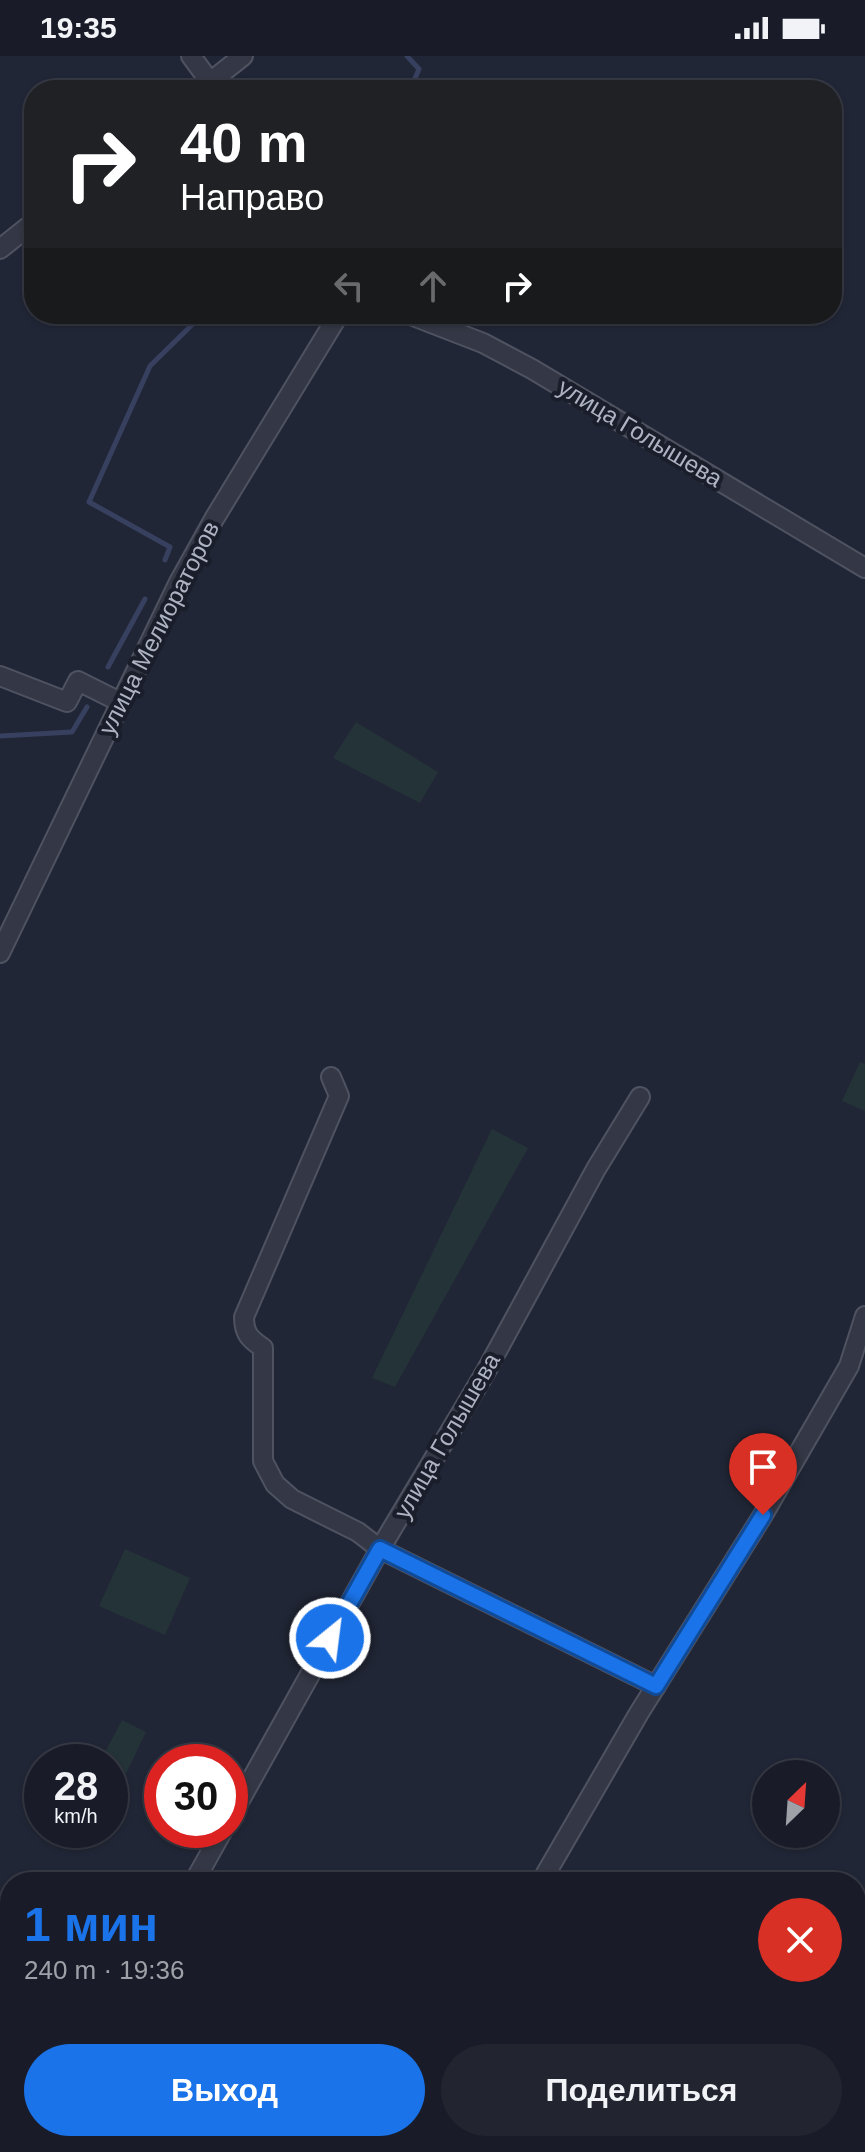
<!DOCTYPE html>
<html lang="ru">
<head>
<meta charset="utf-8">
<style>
  body { margin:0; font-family:Helvetica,sans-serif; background:#222530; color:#f1f3f6; height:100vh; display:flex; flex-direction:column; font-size:30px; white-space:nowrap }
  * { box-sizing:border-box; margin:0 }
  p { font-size:26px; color:#9fa1a8 }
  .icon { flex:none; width:44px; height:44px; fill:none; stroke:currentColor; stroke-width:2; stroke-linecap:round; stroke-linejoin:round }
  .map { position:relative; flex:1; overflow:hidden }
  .sheet { position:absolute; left:0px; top:1816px; width:866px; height:280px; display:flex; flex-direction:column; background:#191c28; border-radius:32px 32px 0 0; box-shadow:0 2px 6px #0004,0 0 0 2px #373a45 }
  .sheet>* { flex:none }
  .guide { position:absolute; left:24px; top:24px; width:818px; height:244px; border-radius:32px; box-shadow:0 2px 6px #0004,0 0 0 2px #373a45; background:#202124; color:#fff; overflow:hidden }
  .needle { width:52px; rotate:25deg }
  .tools { position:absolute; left:752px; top:1704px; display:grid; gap:16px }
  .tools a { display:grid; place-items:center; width:88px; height:88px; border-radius:50%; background:#191c28; box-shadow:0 2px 6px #0004,0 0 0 2px #373a45; font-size:40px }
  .speed { position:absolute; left:24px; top:1688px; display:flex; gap:16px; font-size:40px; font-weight:700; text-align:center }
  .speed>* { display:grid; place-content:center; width:104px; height:104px; border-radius:50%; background:#191c28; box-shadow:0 2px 6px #0004,0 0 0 2px #373a45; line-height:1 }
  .speed small { font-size:20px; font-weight:400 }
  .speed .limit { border:12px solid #d22; background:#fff; color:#111 }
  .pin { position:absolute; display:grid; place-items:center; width:68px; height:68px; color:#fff; margin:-82px -34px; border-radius:50% 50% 50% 0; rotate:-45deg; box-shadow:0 0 8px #0007 }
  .pin .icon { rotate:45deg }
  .me { position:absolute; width:88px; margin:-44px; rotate:29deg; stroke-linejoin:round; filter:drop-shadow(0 0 6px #0008) }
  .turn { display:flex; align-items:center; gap:28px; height:168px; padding:0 24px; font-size:36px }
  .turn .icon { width:104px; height:104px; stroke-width:2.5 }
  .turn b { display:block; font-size:56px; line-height:68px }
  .lanes { display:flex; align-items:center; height:76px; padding:0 24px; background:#0003; justify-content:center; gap:40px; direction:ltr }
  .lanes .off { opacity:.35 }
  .round { display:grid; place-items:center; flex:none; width:84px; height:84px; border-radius:42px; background:#222530 }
  .head { display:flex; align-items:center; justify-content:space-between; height:136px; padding:0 24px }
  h1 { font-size:48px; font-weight:800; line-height:60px; color:#1a73e8 }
  .action { display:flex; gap:16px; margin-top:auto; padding:16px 24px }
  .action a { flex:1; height:92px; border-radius:48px; background:#1a73e8; color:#fff; font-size:32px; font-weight:800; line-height:92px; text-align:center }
  .action a+a { background:#222530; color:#f1f3f6 }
  .status { display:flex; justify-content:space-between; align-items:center; height:56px; padding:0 40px; background:#191c28; direction:ltr }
  .status svg { height:22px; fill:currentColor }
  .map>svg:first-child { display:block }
  .green { fill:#243338 }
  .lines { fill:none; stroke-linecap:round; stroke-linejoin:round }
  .stream { stroke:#37405e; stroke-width:5 }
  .minor-casing { stroke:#4f5361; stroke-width:22 }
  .minor { stroke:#343846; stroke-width:18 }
  .route-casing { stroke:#114b97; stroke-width:20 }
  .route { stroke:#1a73e8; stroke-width:14 }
  .labels { text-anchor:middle; stroke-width:8; stroke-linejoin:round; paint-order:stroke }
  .street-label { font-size:24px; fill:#aeb3c3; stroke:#1a1e2b }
</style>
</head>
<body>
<div class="status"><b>19:35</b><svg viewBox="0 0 49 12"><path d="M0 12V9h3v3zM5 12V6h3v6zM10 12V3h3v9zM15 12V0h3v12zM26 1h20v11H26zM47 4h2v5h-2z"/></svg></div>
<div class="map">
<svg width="865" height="2096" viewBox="0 0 865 2096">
  <rect width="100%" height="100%" fill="#212636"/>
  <g class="green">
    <path d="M356,666L438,716L420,747L333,702Z"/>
    <path d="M860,1006L865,1008V1055L842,1045Z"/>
    <path d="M492,1073L528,1092L395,1331L372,1322Z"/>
    <path d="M125,1493L190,1522L165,1579L99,1550Z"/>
    <path d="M122,1664L146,1676L110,1751V1706H85L84,1697L101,1704Z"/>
    <path d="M865,2001V2050L856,2067V2019Z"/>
    <path d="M822,2086H847L842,2096H817Z"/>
  </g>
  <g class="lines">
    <g class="stream">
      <path d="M407,0L419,13L410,34"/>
      <path d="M165,504L170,491L89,446L150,310L203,258"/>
      <path d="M108,611L145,543"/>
      <path d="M0,680L72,676L87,651"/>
    </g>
    <defs>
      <g id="minor">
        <path d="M191,0L216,34"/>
        <path d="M200,34L243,0"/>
        <path d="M0,193L34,166"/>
        <path d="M408,258L483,287L532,313L865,512"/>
        <path d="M0,620L67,646L78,625L120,646"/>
        <path d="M0,897L179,526L214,463L339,258"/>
        <path d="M331,1021L339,1040L244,1261C244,1278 250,1283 263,1292V1405L275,1428L292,1443L358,1476L380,1493L656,1630"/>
        <path d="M230,1762L380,1493L485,1317L596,1113L640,1041"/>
        <path d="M194,1826L223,1774"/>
        <path d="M541,1826L639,1657L763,1459L849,1310L865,1260"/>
        <path d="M856,1994L865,1976"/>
        <path d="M43,2096L48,2086"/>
        <path d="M379,2096L385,2086"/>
        <path d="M808,2096L812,2086"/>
        <path d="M853,2096L865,2072"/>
      </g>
    </defs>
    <use href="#minor" class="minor-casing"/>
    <use href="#minor" class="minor"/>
  </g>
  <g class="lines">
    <defs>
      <path id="route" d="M330,1582L380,1493L656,1630L763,1459"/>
    </defs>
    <use href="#route" class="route-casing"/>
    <use href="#route" class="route"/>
  </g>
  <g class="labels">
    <g class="street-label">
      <text transform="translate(640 377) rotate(31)" y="8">улица Голышева</text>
      <text transform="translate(159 572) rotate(-63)" y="8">улица Мелиораторов</text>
      <text transform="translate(447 1380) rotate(-60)" y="8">улица Голышева</text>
    </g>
  </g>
</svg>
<div class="tools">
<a><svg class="needle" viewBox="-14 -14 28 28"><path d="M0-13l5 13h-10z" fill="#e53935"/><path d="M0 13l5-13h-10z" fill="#9fa1a8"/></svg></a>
</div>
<div class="speed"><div>28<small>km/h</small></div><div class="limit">30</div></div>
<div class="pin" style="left:763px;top:1459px;background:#d93025"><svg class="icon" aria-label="arrive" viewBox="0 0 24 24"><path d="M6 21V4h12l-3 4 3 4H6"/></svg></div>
<svg class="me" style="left:330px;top:1582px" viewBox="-20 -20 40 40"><circle r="17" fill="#1a73e8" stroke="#fff" stroke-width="3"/><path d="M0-11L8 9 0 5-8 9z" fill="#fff"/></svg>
<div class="guide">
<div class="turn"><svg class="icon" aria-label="right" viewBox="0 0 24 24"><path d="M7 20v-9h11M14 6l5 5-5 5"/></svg><div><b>40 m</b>Направо</div></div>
<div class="lanes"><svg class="icon off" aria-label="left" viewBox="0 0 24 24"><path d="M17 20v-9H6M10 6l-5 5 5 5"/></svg><svg class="icon off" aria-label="ahead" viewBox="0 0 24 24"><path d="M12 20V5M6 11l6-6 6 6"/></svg><svg class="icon" aria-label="right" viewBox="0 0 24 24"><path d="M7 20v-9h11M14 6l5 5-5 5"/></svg></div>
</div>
<section class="sheet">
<div class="head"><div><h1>1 мин</h1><p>240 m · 19:36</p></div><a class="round" style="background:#d93025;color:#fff"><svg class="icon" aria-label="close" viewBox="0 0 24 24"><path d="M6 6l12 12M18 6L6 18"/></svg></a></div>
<div class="action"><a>Выход</a><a>Поделиться</a></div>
</section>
</div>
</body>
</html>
